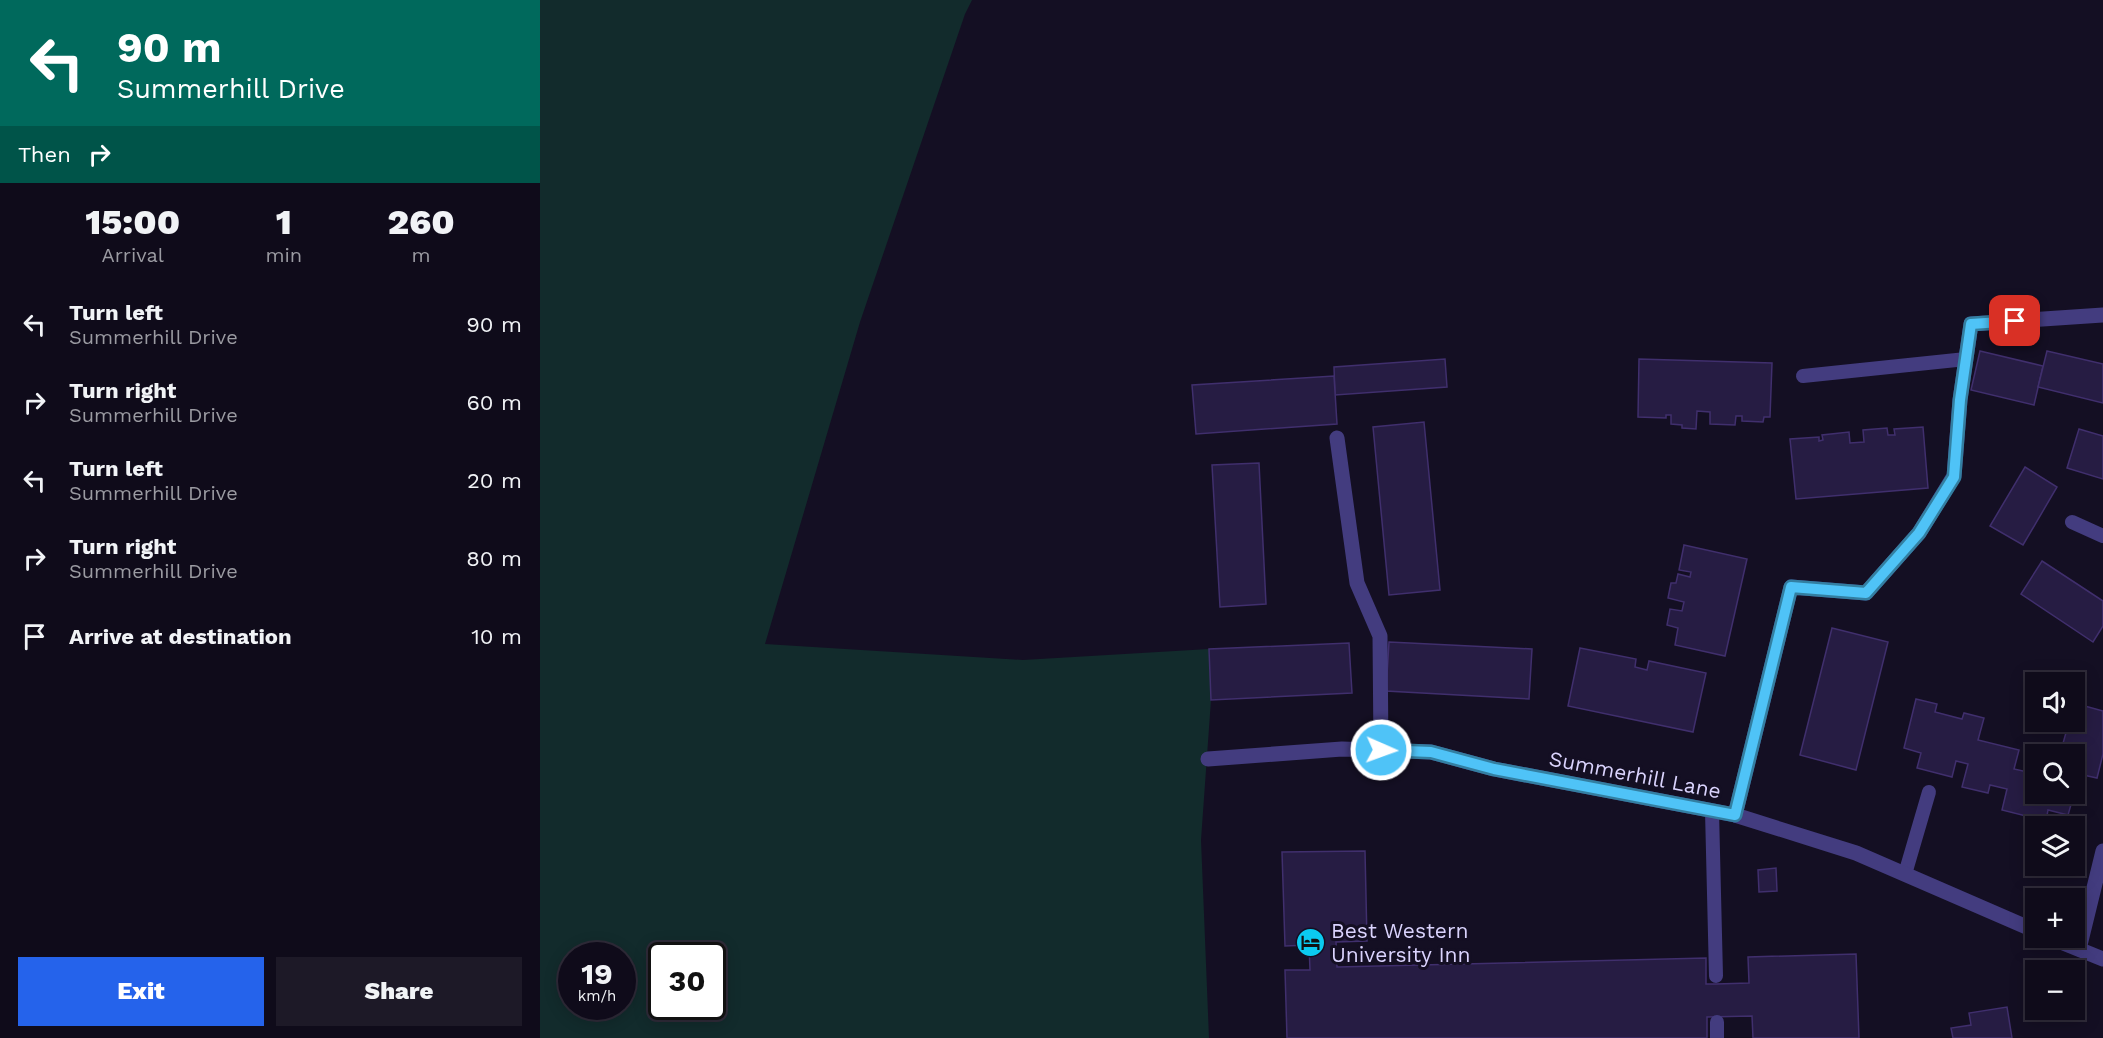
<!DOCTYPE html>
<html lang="en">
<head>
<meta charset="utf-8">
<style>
  body { margin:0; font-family:"Work Sans",sans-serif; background:#1d1927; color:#f1f3f6; height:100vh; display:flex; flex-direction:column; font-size:22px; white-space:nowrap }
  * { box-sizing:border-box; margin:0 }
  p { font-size:20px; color:#9b9ba2 }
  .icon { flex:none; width:33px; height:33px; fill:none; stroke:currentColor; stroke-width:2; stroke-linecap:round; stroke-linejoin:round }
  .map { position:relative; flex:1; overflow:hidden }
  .panel { display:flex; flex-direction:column; background:#0f0b1a; width:540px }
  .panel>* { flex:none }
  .banner { background:#00695c; color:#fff; overflow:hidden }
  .tools { position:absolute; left:1485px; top:672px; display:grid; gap:12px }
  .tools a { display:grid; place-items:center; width:60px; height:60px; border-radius:0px; background:#0f0b1a; box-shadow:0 3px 15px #0003,0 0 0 2px #2f2b39; font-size:30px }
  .speed { position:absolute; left:18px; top:942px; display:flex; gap:12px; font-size:30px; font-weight:700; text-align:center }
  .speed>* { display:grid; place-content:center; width:78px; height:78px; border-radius:50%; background:#0f0b1a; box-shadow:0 3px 15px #0003,0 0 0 2px #2f2b39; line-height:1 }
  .speed small { font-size:15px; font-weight:400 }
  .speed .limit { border:3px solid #111; border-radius:9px; background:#fff; color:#111 }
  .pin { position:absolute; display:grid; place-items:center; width:51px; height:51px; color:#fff; margin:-26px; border-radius:12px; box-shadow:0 3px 9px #0006 }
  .me { position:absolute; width:66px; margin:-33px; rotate:92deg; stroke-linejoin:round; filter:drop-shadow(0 0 4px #0008) }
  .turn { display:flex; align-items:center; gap:21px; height:126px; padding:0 18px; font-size:27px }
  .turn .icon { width:78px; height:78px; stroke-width:2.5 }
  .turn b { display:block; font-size:42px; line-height:51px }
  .then { display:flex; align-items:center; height:57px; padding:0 18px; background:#0003; gap:12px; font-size:22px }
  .eta { display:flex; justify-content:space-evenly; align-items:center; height:102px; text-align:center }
  .eta b { font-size:36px; font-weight:800; line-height:42px }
  .action { display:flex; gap:12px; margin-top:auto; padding:12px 18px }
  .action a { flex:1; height:69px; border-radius:0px; background:#2563eb; color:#fff; font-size:24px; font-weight:800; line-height:69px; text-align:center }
  .action a+a { background:#1d1927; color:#f1f3f6 }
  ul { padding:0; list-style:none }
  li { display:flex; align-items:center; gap:18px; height:78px; padding:0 18px }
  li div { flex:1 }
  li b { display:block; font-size:22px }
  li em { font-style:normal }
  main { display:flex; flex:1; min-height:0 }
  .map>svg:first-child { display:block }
  .green { fill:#122b2c; fill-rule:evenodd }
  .building { fill:#261c43; stroke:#402f6d; stroke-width:1.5 }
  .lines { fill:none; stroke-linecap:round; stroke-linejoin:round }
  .service { stroke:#433c7f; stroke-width:14 }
  .minor { stroke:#433c7f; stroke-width:15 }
  .route-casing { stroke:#337fa1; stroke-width:15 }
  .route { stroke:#4fc3f7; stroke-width:10 }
  .labels { text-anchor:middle; stroke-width:6; stroke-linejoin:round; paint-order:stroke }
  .street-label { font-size:21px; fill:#dad3fd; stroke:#140f23 }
  .poi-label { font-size:21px; fill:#dad3fd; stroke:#140f23; text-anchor:start }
</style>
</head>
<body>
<main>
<section class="panel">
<div class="banner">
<div class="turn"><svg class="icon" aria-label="left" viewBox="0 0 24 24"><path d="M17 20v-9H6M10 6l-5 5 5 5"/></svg><div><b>90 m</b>Summerhill Drive</div></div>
<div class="then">Then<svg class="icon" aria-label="right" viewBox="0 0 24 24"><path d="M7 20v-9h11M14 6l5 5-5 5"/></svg></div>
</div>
<div class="eta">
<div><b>15:00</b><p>Arrival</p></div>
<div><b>1</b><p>min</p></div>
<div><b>260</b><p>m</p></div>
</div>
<ul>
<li><svg class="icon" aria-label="left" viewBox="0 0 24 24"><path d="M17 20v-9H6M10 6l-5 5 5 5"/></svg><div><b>Turn left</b><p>Summerhill Drive</p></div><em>90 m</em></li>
<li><svg class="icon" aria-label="right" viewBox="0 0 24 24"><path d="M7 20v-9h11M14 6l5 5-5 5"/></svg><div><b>Turn right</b><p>Summerhill Drive</p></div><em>60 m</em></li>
<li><svg class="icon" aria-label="left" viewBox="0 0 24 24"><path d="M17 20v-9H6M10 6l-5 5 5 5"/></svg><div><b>Turn left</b><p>Summerhill Drive</p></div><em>20 m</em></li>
<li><svg class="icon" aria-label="right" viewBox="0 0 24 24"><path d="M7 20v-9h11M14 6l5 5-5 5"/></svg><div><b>Turn right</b><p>Summerhill Drive</p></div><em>80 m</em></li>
<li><svg class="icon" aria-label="arrive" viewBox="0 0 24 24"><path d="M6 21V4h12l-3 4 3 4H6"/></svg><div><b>Arrive at destination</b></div><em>10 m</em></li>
</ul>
<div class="action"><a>Exit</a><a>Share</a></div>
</section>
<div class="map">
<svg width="1563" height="1038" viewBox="0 0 1563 1038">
  <rect width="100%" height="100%" fill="#140f23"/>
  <path class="green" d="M0,0H432L425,14L320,322L225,644L483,660L669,649L671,700L661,840L669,1038H0ZM32,956H82V1006H32ZM122,956H172V1006H122Z"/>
  <g class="building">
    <path d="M1440,351L1503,366L1494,405L1431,390Z"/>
    <path d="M1507,351L1563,364V403L1498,387Z"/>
    <path d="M905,359L907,387L795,395L794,367Z"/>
    <path d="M1099,359L1232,363L1230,417H1224L1223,422L1202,421V416H1196L1195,425L1170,424V412L1157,411L1156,429L1142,428V425L1131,424V415H1126V418L1098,417Z"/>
    <path d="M794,376L797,424L656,434L652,385Z"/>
    <path d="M884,422L900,590L849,595L833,427Z"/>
    <path d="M1383,427L1388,488L1256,499L1250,439L1279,437V441L1283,440L1282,435L1309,432L1310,443L1324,442L1323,430L1347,428L1348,435H1355L1354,429Z"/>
    <path d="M1539,429L1563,436V479L1527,468Z"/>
    <path d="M719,463L726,604L680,607L672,465Z"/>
    <path d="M1485,467L1517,487L1483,545L1450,526Z"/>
    <path d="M1144,545L1207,559L1185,656L1135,645L1138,628L1127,625L1130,609L1142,611L1144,602L1128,598L1131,583H1136L1138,574L1150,577L1151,572L1139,570Z"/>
    <path d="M1502,561L1563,601V626L1553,642L1481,594Z"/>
    <path d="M1292,628L1348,642L1316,770L1260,755Z"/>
    <path d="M849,642L992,649L989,699L846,691Z"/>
    <path d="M809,643L812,693L671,700L669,649Z"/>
    <path d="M1040,648L1096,659L1095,667L1107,670L1109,661L1166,673L1153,732L1028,706Z"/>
    <path d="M1376,699L1397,704L1395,712L1422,719L1424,713L1444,718L1438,740L1479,750L1474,769L1496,774V794H1534L1528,815L1508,810L1506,821L1462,810L1467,789L1450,785L1448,793L1422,787L1428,764L1416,761L1412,777L1377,768L1381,753L1364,748Z"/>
    <path d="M1534,703L1563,711V754L1557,778L1534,773V754H1520L1529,722H1534Z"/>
    <path d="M825,851L827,941L796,942L797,967L1166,958V984H1176L1209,983L1208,957L1316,954L1319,1038H1213L1212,1016L1167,1017V1038H747L745,970H770L769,945L745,946L742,852Z"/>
    <path d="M1236,868L1237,891L1219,892L1218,870Z"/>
    <path d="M1467,1007L1472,1038H1413L1411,1028L1431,1025L1429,1013Z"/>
  </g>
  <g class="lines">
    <g class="service">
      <path d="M1263,376L1426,359"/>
      <path d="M1532,522L1563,536"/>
      <path d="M1172,811L1176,976"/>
      <path d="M1365,874L1389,792"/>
      <path d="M1177,1022V1038"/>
    </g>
    <g class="minor">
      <path d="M797,438L817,583L840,636L841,750"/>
      <path d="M668,759L802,749L891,752L954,769L1195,815L1316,853L1496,931"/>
      <path d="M1195,815L1251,587L1326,593L1379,533L1414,476L1420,400L1431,324L1563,315"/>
      <path d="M1511,938L1563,959"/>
      <path d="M1539,949L1563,851"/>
    </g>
  </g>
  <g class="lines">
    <defs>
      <path id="route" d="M841,750L891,752L954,769L1195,815L1251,587L1326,593L1379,533L1414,477L1420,400L1431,324L1475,321"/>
    </defs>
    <use href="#route" class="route-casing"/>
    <use href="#route" class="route"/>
  </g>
  <defs>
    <symbol id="hotel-disc" viewBox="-11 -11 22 22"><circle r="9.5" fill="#0bcaf0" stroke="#140f23"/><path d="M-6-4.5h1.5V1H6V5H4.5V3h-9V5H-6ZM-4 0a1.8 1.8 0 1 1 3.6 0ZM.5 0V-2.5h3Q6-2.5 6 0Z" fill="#111"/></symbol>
  </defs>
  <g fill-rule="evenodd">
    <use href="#hotel-disc" x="754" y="926" width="33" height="33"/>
  </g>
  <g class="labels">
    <g class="street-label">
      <text transform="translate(1095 775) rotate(11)" y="7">Summerhill Lane</text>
    </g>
    <g class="poi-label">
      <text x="791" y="938">Best Western<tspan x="791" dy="24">University Inn</tspan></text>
    </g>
  </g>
</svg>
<div class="tools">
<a><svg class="icon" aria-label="sound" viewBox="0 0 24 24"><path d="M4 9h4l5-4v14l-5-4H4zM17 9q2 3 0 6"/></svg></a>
<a><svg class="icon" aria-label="search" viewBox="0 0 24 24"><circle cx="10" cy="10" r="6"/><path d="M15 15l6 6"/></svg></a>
<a><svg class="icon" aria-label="layers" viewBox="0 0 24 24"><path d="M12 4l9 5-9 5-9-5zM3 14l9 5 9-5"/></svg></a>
<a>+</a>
<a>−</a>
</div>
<div class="speed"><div>19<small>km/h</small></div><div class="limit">30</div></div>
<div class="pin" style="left:1475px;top:321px;background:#d93025"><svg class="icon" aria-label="arrive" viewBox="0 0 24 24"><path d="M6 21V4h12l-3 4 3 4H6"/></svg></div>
<svg class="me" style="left:841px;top:750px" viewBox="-20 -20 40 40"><circle r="17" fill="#4fc3f7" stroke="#fff" stroke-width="3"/><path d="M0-11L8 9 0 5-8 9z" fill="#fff"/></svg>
</div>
</main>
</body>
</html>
